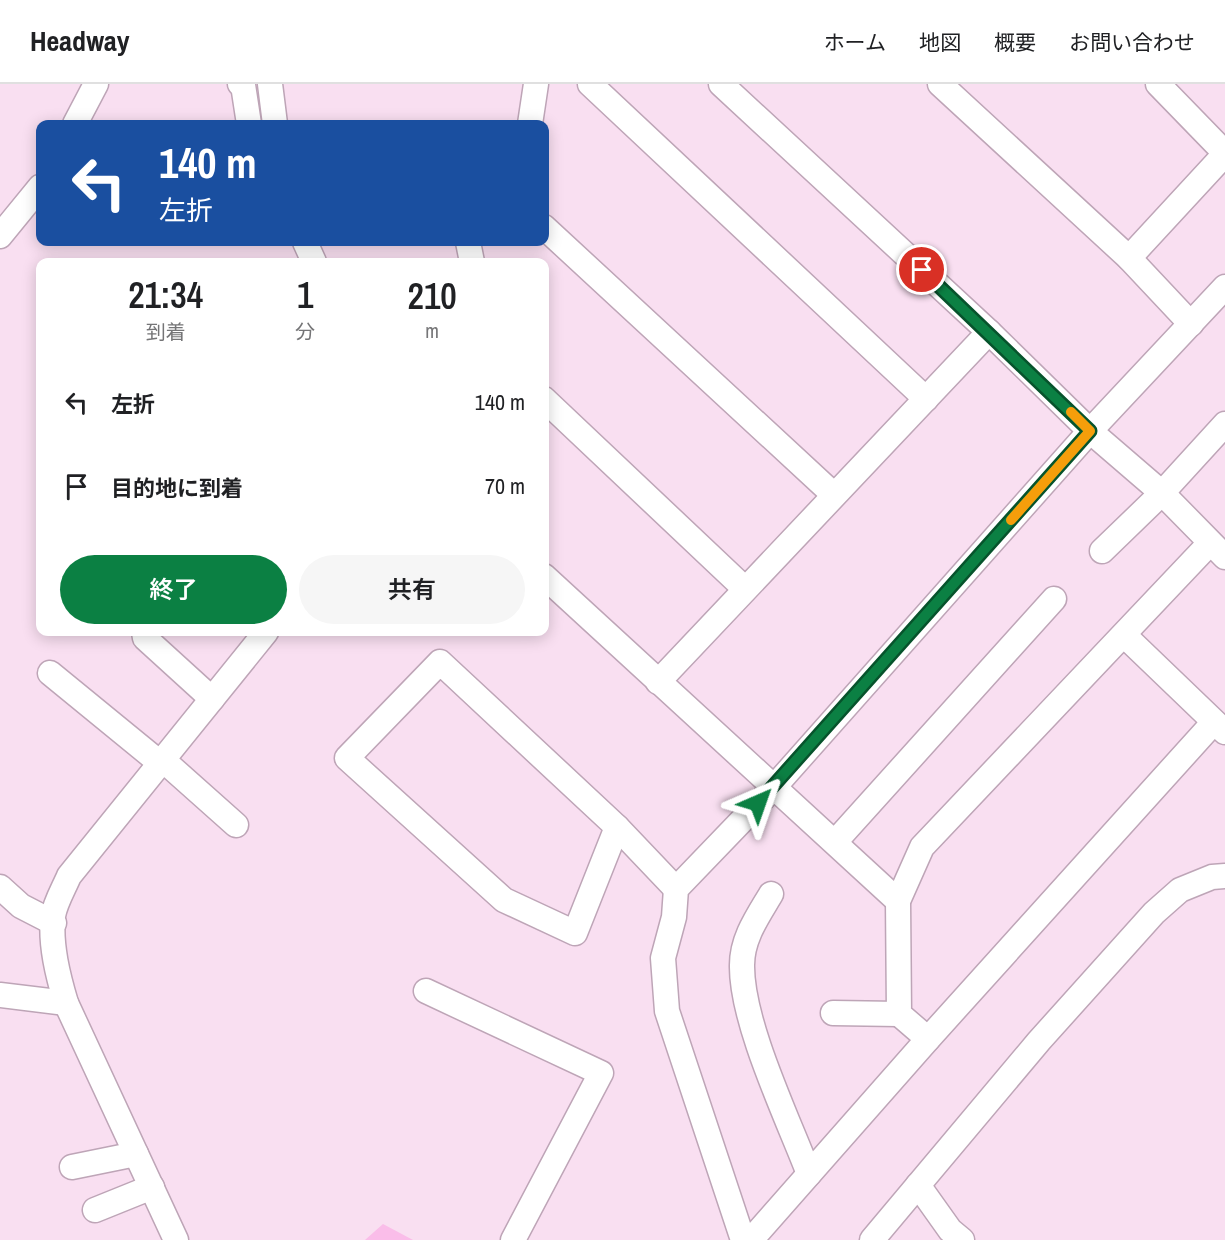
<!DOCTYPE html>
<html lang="ja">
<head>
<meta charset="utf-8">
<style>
  body { margin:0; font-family:"Archivo Narrow","Noto Sans JP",sans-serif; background:#f6f6f6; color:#202124; height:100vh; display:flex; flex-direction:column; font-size:22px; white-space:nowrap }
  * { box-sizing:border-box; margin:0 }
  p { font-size:20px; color:#757577 }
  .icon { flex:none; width:33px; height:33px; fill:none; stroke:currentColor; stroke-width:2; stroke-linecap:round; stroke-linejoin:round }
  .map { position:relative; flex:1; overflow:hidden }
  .details { position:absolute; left:36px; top:174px; width:513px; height:378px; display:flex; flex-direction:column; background:#fff; border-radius:12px; box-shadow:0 3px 15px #0003 }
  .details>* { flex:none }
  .banner { position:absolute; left:36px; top:36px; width:513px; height:126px; border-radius:12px; box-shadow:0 3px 15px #0003; background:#1a4fa0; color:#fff; overflow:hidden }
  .pin { position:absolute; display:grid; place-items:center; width:51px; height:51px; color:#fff; margin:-26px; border:3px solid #fff; border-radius:50%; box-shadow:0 2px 6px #0007 }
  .me { position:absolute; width:66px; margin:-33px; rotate:43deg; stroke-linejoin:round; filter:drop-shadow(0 0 4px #0008) }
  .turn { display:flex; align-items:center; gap:21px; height:126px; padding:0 24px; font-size:27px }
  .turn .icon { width:78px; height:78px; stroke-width:2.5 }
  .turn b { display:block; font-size:42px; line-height:51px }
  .eta { display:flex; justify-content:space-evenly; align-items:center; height:102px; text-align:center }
  .eta b { font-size:36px; font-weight:600; line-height:42px }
  .cta { display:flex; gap:12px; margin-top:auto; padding:12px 24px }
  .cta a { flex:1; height:69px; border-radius:36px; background:#0b8043; color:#fff; font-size:24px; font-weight:600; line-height:69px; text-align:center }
  .cta a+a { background:#f6f6f6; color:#202124 }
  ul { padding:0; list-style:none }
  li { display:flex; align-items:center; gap:18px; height:84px; padding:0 24px }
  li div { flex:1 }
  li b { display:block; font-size:22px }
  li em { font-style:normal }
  header { display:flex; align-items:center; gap:36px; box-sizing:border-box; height:84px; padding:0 30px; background:#fff; border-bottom:2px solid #e0e0e0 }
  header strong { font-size:28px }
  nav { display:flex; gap:33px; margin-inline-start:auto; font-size:21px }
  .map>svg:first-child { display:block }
  .green { fill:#fabde9 }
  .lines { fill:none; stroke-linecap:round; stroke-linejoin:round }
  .minor-casing { stroke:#bea5b7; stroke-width:27 }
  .minor { stroke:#fff; stroke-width:24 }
  .route-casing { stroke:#07532c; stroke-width:15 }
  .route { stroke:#0b8043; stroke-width:10 }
  .slow { stroke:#f59e0b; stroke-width:10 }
</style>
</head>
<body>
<header>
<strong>Headway</strong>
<nav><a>ホーム</a><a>地図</a><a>概要</a><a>お問い合わせ</a></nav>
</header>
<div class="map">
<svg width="1225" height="1156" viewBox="0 0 1225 1156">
  <rect width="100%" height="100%" fill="#f9dff1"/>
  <path class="green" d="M383,1140L413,1156H365Z"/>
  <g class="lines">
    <defs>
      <g id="minor">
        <path d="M240,0L243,1L249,40"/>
        <path d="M270,0L275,40"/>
        <path d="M590,0L926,315"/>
        <path d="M721,0L989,248L1090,347L1162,409L1225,473"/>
        <path d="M940,0L1129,174L1191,240"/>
        <path d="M1158,0L1225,69"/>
        <path d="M75,40L96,0"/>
        <path d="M530,40L536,0"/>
        <path d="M544,143L834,411"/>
        <path d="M0,152L40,103"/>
        <path d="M305,158L314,178"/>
        <path d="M468,158L472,178"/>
        <path d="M1129,174L1225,70"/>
        <path d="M544,315L744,504"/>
        <path d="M1102,467L1162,409L1225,340"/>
        <path d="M544,492L898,817"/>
        <path d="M144,548L145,554L212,615"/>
        <path d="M1124,551L1225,648"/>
        <path d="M440,578L617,743L575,849L504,816L347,674Z"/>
        <path d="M50,589L160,679"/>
        <path d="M658,598L989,248"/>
        <path d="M163,676L236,741"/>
        <path d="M617,743L676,805"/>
        <path d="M835,758L1054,515"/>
        <path d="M0,803L21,822L54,839"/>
        <path d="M771,810C758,832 742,854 742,881C741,938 788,1035 809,1090"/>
        <path d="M426,907L601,989L513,1156"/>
        <path d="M0,911L66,919"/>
        <path d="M833,929L899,930"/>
        <path d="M928,955L899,930L898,817L922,763L1210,459"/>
        <path d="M72,1083L136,1070"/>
        <path d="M918,1101L950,1146L962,1156"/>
        <path d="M95,1126L152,1103"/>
        <path d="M176,1156L66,919C58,892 50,861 53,832C55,819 64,804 69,792L266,548"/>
        <path d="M743,1156L667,927L663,874L674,833L676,805L775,702L1090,347L1225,203"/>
        <path d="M751,1156L928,955L1214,638"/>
        <path d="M872,1156L1039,957L1154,829L1180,806L1212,793L1225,792"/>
      </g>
    </defs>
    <use href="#minor" class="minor-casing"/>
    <use href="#minor" class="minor"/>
  </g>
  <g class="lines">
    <defs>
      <path id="route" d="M758,719L1090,347L922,186"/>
    </defs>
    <use href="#route" class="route-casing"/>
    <use href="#route" class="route"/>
    <path class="slow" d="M1011,436L1090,347L1071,328"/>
  </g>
</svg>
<div class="pin" style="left:922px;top:186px;background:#d93025"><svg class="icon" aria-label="arrive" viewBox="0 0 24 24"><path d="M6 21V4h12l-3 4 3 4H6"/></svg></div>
<svg class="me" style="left:758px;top:719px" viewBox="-20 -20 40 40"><path d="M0-17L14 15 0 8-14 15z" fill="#0b8043" stroke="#fff" stroke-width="4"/></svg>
<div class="banner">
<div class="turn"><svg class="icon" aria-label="left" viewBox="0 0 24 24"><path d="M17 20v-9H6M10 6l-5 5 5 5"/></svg><div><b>140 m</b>左折</div></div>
</div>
<section class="details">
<div class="eta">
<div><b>21:34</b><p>到着</p></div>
<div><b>1</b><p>分</p></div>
<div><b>210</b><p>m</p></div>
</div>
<ul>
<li><svg class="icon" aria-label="left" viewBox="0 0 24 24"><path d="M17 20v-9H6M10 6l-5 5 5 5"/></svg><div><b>左折</b></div><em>140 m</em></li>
<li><svg class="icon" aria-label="arrive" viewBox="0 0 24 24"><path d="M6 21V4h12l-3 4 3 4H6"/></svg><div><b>目的地に到着</b></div><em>70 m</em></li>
</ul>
<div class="cta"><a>終了</a><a>共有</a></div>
</section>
</div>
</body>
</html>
